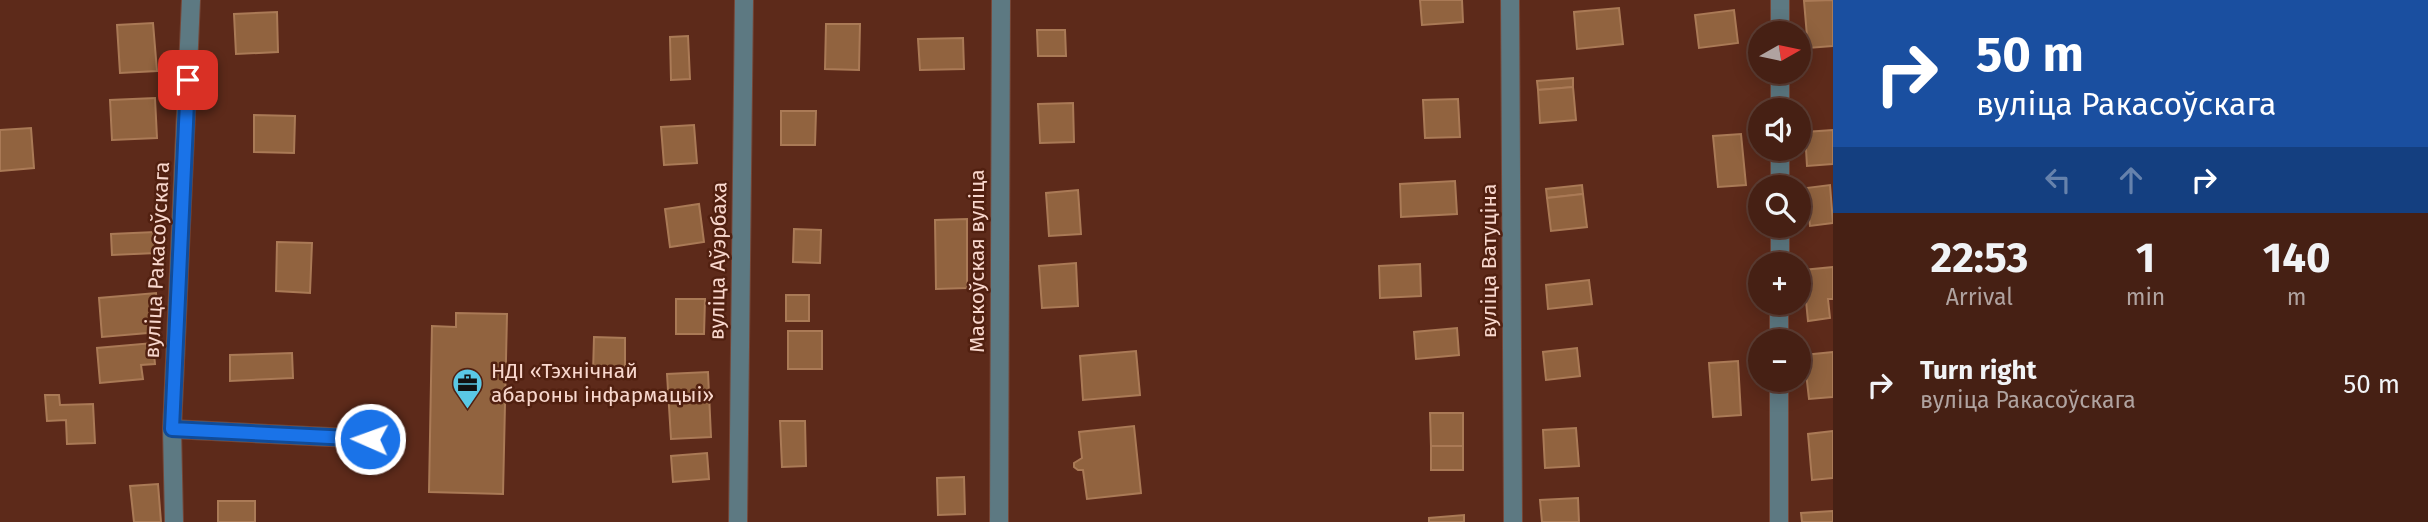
<!DOCTYPE html>
<html lang="en">
<head>
<meta charset="utf-8">
<style>
  body { margin:0; font-family:"Fira Sans",sans-serif; background:#4d281d; color:#f1f3f6; height:100vh; display:flex; flex-direction:column; font-size:26px; white-space:nowrap }
  * { box-sizing:border-box; margin:0 }
  p { font-size:23px; color:#b0a3a0 }
  .icon { flex:none; width:38px; height:38px; fill:none; stroke:currentColor; stroke-width:2; stroke-linecap:round; stroke-linejoin:round }
  .map { position:relative; flex:1; overflow:hidden }
  .details { display:flex; flex-direction:column; background:#462014; width:595px }
  .details>* { flex:none }
  .guide { background:#1a4fa0; color:#fff; overflow:hidden }
  .needle { width:46px; rotate:81deg }
  .controls { position:absolute; left:1748px; top:21px; display:grid; gap:14px }
  .controls a { display:grid; place-items:center; width:63px; height:63px; border-radius:50%; background:#462014; box-shadow:0 4px 18px #0003,0 0 0 2px #5e3e34; font-size:35px }
  .pin { position:absolute; display:grid; place-items:center; width:60px; height:60px; color:#fff; margin:-30px; border-radius:14px; box-shadow:0 4px 10px #0006 }
  .me { position:absolute; width:77px; margin:-38px; rotate:272deg; stroke-linejoin:round; filter:drop-shadow(0 0 5px #0008) }
  .turn { display:flex; align-items:center; gap:24px; height:147px; padding:0 28px; font-size:32px }
  .turn .icon { width:91px; height:91px; stroke-width:2.5 }
  .turn b { display:block; font-size:49px; line-height:60px }
  .lanes { display:flex; align-items:center; height:66px; padding:0 28px; background:#0003; justify-content:center; gap:35px; direction:ltr }
  .lanes .off { opacity:.35 }
  .eta { display:flex; justify-content:space-evenly; align-items:center; height:119px; text-align:center }
  .eta b { font-size:42px; font-weight:700; line-height:49px }
  ul { padding:0; list-style:none }
  li { display:flex; align-items:center; gap:21px; height:105px; padding:0 28px }
  li div { flex:1 }
  li b { display:block; font-size:26px }
  li em { font-style:normal }
  main { display:flex; flex:1; min-height:0 }
  .map>svg:first-child { display:block }
  .building { fill:#91633f; stroke:#aa7a56; stroke-width:2 }
  .lines { fill:none; stroke-linecap:round; stroke-linejoin:round }
  .minor-casing { stroke:#764637; stroke-width:20 }
  .minor { stroke:#5d7982; stroke-width:18 }
  .route-casing { stroke:#114b97; stroke-width:18 }
  .route { stroke:#1a73e8; stroke-width:12 }
  .labels { text-anchor:middle; stroke-width:5; stroke-linejoin:round; paint-order:stroke }
  .street-label { font-size:21px; fill:#f8d7cd; stroke:#512010 }
  .poi-label { font-size:21px; fill:#f8d7cd; stroke:#512010; text-anchor:start }
</style>
</head>
<body>
<main>
<div class="map">
<svg width="1833" height="522" viewBox="0 0 1833 522">
  <rect width="100%" height="100%" fill="#5d2a1a"/>
  <g class="building">
    <path d="M1420,0H1462L1463,22L1422,25Z"/>
    <path d="M1833,0V46L1808,48L1804,1Z"/>
    <path d="M1619,8L1623,44L1577,49L1574,12Z"/>
    <path d="M1734,10L1738,43L1699,48L1695,15Z"/>
    <path d="M277,12L278,52L236,54L234,14Z"/>
    <path d="M153,23L157,71L120,73L117,25Z"/>
    <path d="M826,24H860L859,70L825,69Z"/>
    <path d="M1037,30H1065L1066,56H1038Z"/>
    <path d="M688,36L690,79L671,80L670,37Z"/>
    <path d="M963,38L964,69L920,70L918,39Z"/>
    <path d="M1573,78V87L1538,90L1537,81Z"/>
    <path d="M1573,87L1576,120L1540,123L1538,90Z"/>
    <path d="M155,98L157,138L112,140L110,100Z"/>
    <path d="M1458,99L1460,137L1425,138L1423,100Z"/>
    <path d="M1073,103L1074,142L1040,143L1038,104Z"/>
    <path d="M781,111H816L815,145H781Z"/>
    <path d="M254,115L295,116L294,153L254,152Z"/>
    <path d="M694,125L697,163L664,165L661,127Z"/>
    <path d="M31,128L34,168L0,171V130Z"/>
    <path d="M1833,130V164L1807,166L1805,132Z"/>
    <path d="M1741,134L1746,185L1718,187L1713,136Z"/>
    <path d="M1455,181L1457,214L1401,217L1400,184Z"/>
    <path d="M1582,185L1583,194L1547,198L1546,189Z"/>
    <path d="M1830,185L1833,223L1810,226L1806,188Z"/>
    <path d="M1078,190L1081,234L1049,236L1046,193Z"/>
    <path d="M1583,194L1587,227L1551,231L1547,198Z"/>
    <path d="M699,204L704,242L670,247L665,209Z"/>
    <path d="M967,219V288L936,289L935,220Z"/>
    <path d="M794,229L821,230L820,263L793,262Z"/>
    <path d="M155,232L156,253L112,255L111,234Z"/>
    <path d="M277,242L312,243L310,293L276,291Z"/>
    <path d="M1076,263L1078,306L1042,308L1039,266Z"/>
    <path d="M1420,264L1421,296L1380,298L1379,266Z"/>
    <path d="M1833,267V299H1828L1830,318L1808,321L1803,270Z"/>
    <path d="M1589,280L1592,304L1548,309L1546,285Z"/>
    <path d="M156,293L159,332L102,337L99,298Z"/>
    <rect x="786" y="295" width="23" height="26"/>
    <path d="M676,299H705L704,334H676Z"/>
    <path d="M456,313L507,314L503,494L429,492L432,326L456,327Z"/>
    <path d="M1457,328L1459,355L1416,359L1414,332Z"/>
    <rect x="788" y="331" width="34" height="38"/>
    <path d="M594,337L625,338V373H593Z"/>
    <path d="M153,343L155,364L141,365L143,379L100,383L97,348Z"/>
    <path d="M1577,348L1580,376L1546,380L1543,352Z"/>
    <path d="M1136,351L1140,395L1083,400L1080,356Z"/>
    <path d="M1833,352V397L1809,399L1804,355Z"/>
    <path d="M292,353L293,378L230,381V355Z"/>
    <path d="M1738,361L1741,415L1713,417L1709,363Z"/>
    <path d="M708,372L711,437L671,439L667,374Z"/>
    <path d="M45,395H59L60,405L93,404L95,443L67,444L66,420L47,421Z"/>
    <path d="M1430,413H1463V446H1431Z"/>
    <path d="M780,421H805L806,466L782,467Z"/>
    <path d="M1134,426L1141,493L1087,499L1083,470H1078L1074,467V463L1082,458L1079,432Z"/>
    <path d="M1576,428L1579,466L1545,468L1543,430Z"/>
    <path d="M1833,431V478L1812,480L1808,434Z"/>
    <rect x="1431" y="446" width="32" height="24"/>
    <path d="M707,453L709,479L673,482L671,456Z"/>
    <path d="M964,477L965,514L938,515L937,478Z"/>
    <path d="M158,484L161,522H134L130,486Z"/>
    <path d="M1578,498L1579,522H1542L1540,500Z"/>
    <rect x="218" y="501" width="37" height="21"/>
    <path d="M1833,511V522H1802L1801,513Z"/>
    <path d="M1464,515V522H1429V518Z"/>
  </g>
  <g class="lines">
    <defs>
      <g id="minor">
        <path d="M1510,0L1513,522"/>
        <path d="M1780,33V0"/>
        <path d="M1780,110V72"/>
        <path d="M1780,187V149"/>
        <path d="M1780,264V226"/>
        <path d="M1779,341V303"/>
        <path d="M172,429L370,439"/>
        <path d="M174,522L172,429L191,0"/>
        <path d="M738,522L744,0"/>
        <path d="M999,522L1001,0"/>
        <path d="M1779,522V380"/>
      </g>
    </defs>
    <use href="#minor" class="minor-casing"/>
    <use href="#minor" class="minor"/>
  </g>
  <g class="lines">
    <defs>
      <path id="route" d="M188,80L172,429L370,439"/>
    </defs>
    <use href="#route" class="route-casing"/>
    <use href="#route" class="route"/>
  </g>
  <defs>
    <symbol id="office-pin" viewBox="-11 -11 22 30"><path d="M0 17L-7.5 6A9.5 9.5 0 1 1 7.5 6Z" fill="#5ac8e5" stroke="#512010"/><path d="M-6-3h4V-5.5h4V-3h4V5H-6ZM-1-4.5V-3h2v-1.5ZM-6 0V1H6V0Z" fill="#111"/></symbol>
  </defs>
  <g fill-rule="evenodd">
    <use href="#office-pin" x="450" y="366" width="35" height="47"/>
  </g>
  <g class="labels">
    <g class="street-label">
      <text transform="translate(157 260) rotate(-87)" y="7">вуліца Ракасоўскага</text>
      <text transform="translate(718 261) rotate(-89)" y="7">вуліца Аўэрбаха</text>
      <text transform="translate(977 261) rotate(-90)" y="7">Маскоўская вуліца</text>
      <text transform="translate(1489 261) rotate(-90)" y="7">вуліца Ватуціна</text>
    </g>
    <g class="poi-label">
      <text x="491" y="378">НДІ «Тэхнічнай<tspan x="491" dy="24">абароны інфармацыі»</tspan></text>
    </g>
  </g>
</svg>
<div class="controls">
<a><svg class="needle" viewBox="-14 -14 28 28"><path d="M0-13l5 13h-10z" fill="#e53935"/><path d="M0 13l5-13h-10z" fill="#b0a3a0"/></svg></a>
<a><svg class="icon" aria-label="sound" viewBox="0 0 24 24"><path d="M4 9h4l5-4v14l-5-4H4zM17 9q2 3 0 6"/></svg></a>
<a><svg class="icon" aria-label="search" viewBox="0 0 24 24"><circle cx="10" cy="10" r="6"/><path d="M15 15l6 6"/></svg></a>
<a>+</a>
<a>−</a>
</div>
<div class="pin" style="left:188px;top:80px;background:#d93025"><svg class="icon" aria-label="arrive" viewBox="0 0 24 24"><path d="M6 21V4h12l-3 4 3 4H6"/></svg></div>
<svg class="me" style="left:370px;top:439px" viewBox="-20 -20 40 40"><circle r="17" fill="#1a73e8" stroke="#fff" stroke-width="3"/><path d="M0-11L8 9 0 5-8 9z" fill="#fff"/></svg>
</div>
<section class="details">
<div class="guide">
<div class="turn"><svg class="icon" aria-label="right" viewBox="0 0 24 24"><path d="M7 20v-9h11M14 6l5 5-5 5"/></svg><div><b>50 m</b>вуліца Ракасоўскага</div></div>
<div class="lanes"><svg class="icon off" aria-label="left" viewBox="0 0 24 24"><path d="M17 20v-9H6M10 6l-5 5 5 5"/></svg><svg class="icon off" aria-label="ahead" viewBox="0 0 24 24"><path d="M12 20V5M6 11l6-6 6 6"/></svg><svg class="icon" aria-label="right" viewBox="0 0 24 24"><path d="M7 20v-9h11M14 6l5 5-5 5"/></svg></div>
</div>
<div class="eta">
<div><b>22:53</b><p>Arrival</p></div>
<div><b>1</b><p>min</p></div>
<div><b>140</b><p>m</p></div>
</div>
<ul>
<li><svg class="icon" aria-label="right" viewBox="0 0 24 24"><path d="M7 20v-9h11M14 6l5 5-5 5"/></svg><div><b>Turn right</b><p>вуліца Ракасоўскага</p></div><em>50 m</em></li>
</ul>
</section>
</main>
</body>
</html>
